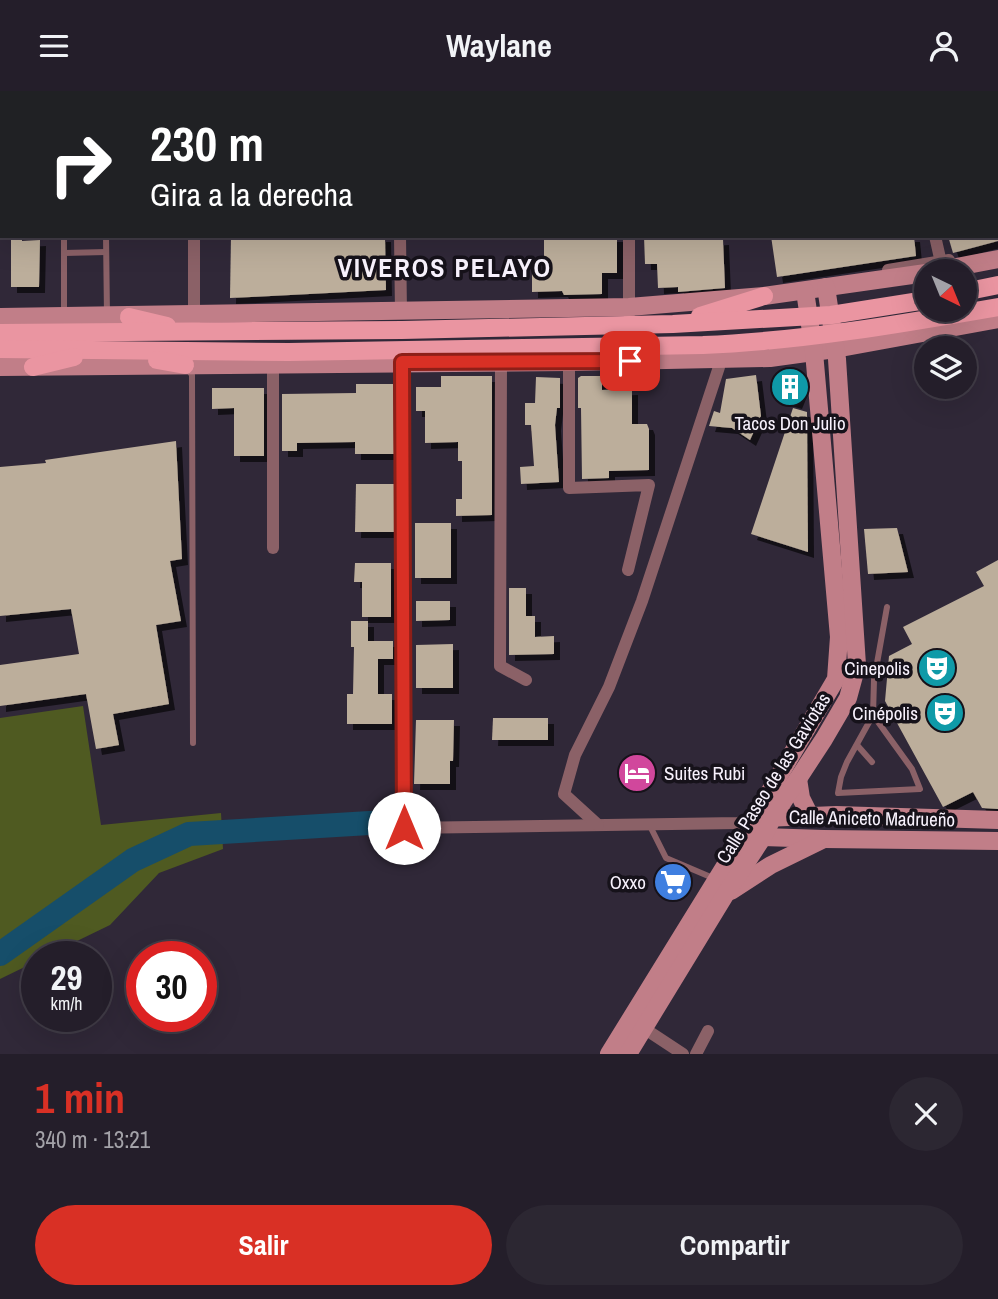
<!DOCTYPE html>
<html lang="es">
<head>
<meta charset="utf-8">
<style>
  body { margin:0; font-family:"Archivo Narrow",sans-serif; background:#2c2732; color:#f1f3f6; height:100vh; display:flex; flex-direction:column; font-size:26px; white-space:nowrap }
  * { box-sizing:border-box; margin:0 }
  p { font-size:23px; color:#a3a2a8 }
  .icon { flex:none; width:38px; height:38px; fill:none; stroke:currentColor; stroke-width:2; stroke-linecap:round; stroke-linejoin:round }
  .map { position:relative; height:963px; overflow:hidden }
  .sheet { display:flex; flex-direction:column; background:#241e2a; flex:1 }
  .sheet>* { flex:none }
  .guide { position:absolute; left:0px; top:0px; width:999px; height:147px; box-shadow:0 7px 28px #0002,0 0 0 2px #413c47; background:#202124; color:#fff; overflow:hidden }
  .needle { width:46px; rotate:137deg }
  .controls { position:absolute; left:914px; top:168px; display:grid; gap:14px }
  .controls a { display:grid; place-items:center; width:63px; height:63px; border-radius:50%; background:#241e2a; box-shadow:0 7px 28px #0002,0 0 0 2px #413c47; font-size:35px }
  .speed { position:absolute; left:21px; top:850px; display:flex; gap:14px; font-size:35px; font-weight:700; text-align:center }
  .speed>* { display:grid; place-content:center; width:91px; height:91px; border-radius:50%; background:#241e2a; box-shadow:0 7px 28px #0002,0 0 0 2px #413c47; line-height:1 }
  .speed small { font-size:18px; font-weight:400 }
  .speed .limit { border:10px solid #d22; background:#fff; color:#111 }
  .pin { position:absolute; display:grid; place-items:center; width:60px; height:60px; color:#fff; margin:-30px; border-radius:14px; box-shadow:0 4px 10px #0006 }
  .me { position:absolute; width:77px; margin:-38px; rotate:0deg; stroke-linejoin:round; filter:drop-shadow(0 0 5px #0008) }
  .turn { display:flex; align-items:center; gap:24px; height:147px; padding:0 35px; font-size:32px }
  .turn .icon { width:91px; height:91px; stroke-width:2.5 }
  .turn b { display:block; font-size:49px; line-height:60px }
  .round { display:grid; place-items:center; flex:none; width:74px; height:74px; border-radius:37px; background:#2c2732 }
  .headline { display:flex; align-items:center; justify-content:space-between; height:119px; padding:0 35px }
  h1 { font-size:42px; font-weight:700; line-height:52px; color:#d93025 }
  .cta { display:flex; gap:14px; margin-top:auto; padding:14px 35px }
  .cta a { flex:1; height:80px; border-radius:42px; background:#d93025; color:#fff; font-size:28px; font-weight:700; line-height:80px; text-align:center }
  .cta a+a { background:#2c2732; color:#f1f3f6 }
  header { display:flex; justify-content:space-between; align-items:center; height:91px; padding:0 35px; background:#241e2a; font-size:32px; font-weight:700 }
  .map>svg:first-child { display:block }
  .green { fill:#4f5a21 }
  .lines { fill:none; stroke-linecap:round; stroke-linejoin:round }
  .river { stroke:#164e6a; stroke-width:24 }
  .building { fill:#bcae9b; filter:url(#shadow) }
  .lane { stroke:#8b6167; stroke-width:6 }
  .street { stroke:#8b6167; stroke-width:12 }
  .secondary { stroke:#c17e88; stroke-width:18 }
  .primary { stroke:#ea95a1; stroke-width:18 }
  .route-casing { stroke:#8d1f18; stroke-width:18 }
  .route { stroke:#d93025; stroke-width:12 }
  .labels { text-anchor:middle; stroke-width:7; stroke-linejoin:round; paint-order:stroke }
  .poi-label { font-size:19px; fill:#f8f2fd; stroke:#16121a; text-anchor:end }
  .street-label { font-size:19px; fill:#f8f2fd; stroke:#16121a }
  .district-label { font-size:26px; font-weight:bold; letter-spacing:2px; fill:#f8f2fd; stroke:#16121a }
</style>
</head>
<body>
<header><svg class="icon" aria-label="menu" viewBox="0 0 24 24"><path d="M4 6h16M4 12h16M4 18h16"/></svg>Waylane<svg class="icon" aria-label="person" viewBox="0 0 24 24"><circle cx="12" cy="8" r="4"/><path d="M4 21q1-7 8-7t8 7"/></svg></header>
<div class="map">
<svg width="998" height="963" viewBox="0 0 998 963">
  <defs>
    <filter id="shadow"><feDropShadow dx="6" dy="6" stdDeviation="0" flood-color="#0009"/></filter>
  </defs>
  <rect width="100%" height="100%" fill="#302838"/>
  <path class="green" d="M83,615L101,734L221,722L223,758L159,782L110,834L44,866H37V870L0,888V627Z"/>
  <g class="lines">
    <path class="river" d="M0,863L133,769L189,743L386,731"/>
  </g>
  <g class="building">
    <path d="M11,145H22V150L40,149L39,196H11Z"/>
    <path d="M231,145H385L386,199L230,207Z"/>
    <path d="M544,145H617V182H602V203L564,204L562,200L532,201V181H544Z"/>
    <path d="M644,145H705V149L723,148L725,197L678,201V196L658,197L657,173H645Z"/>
    <path d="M771,145H852L853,149L880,145H914L916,165L777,186Z"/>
    <path d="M948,145H998V150L953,162Z"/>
    <path d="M756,284L761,325L750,349L732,337L709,335L714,320L720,322L726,288Z"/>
    <path d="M441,285H492V424L456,425V408H462V370H458V351L425,352V320H416V296H441Z"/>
    <path d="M581,285H602V299L632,298V333H647L649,338V379L609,380V387L582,388L581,317H578V287Z"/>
    <path d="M779,285H805V290L796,312L775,306Z"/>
    <path d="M536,286L560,287V317H557L555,334L559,391L521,393L520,376L534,375L531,334H525V312H535Z"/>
    <path d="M356,293H393L394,363H355V351L297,352V360H282V303L356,302Z"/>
    <path d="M212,297H264V365H234V317L212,318Z"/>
    <path d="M793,317L807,321L808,461L751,443Z"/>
    <path d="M176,350L182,468L170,470L181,530L156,534L169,613L113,623L119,654L96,658L86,603L0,615V574L79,563L71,518L0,525V376L46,372L45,369Z"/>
    <path d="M356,393H394V441H355Z"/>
    <rect x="415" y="432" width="36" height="55"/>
    <path d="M897,437L908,481L868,483L864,438Z"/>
    <path d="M998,469V718L982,717L973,701L943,716L885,610L889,565L912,553L903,536L984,495L976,481Z"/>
    <path d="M355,472H391V526H362V491H354Z"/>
    <path d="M509,497H526V525H535V546L554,545V563L509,564Z"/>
    <path d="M416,510H450V529L416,530Z"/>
    <path d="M351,530H368V550H393V568H378V603H392V633H347V603H353L354,556H351Z"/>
    <path d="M453,553V597H416V554Z"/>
    <path d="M493,627H548V649H492Z"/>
    <path d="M416,629H454L453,670H450V693H414Z"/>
  </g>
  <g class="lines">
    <g class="lane">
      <path d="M64,145V224"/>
      <path d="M106,145L107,224"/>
      <path d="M64,162L106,161"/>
      <path d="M188,278L192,284L193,652"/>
      <path d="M873,624L912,678L920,698L838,702L841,686L847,671L873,624L874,589L887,516"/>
      <path d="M857,654L872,671"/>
      <path d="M649,733L666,767L713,787"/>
    </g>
    <g class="street">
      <path d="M397,0V2"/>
      <path d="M628,0V2"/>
      <path d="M903,0L904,2"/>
      <path d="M195,2V0"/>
      <path d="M400,145L401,222"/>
      <path d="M629,145V223"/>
      <path d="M935,145L942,176"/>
      <path d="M888,179L949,169"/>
      <path d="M194,231V145"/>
      <path d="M402,271L404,737L738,732L754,727"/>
      <path d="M501,271L500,575L526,589"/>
      <path d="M569,271V397L649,394L628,479"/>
      <path d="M273,275V457"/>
      <path d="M598,734L564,703L575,664L609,596L642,510L719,276V269"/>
      <path d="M639,934L683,963"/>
      <path d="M696,963L708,940"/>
    </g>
    <g class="secondary">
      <path d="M936,180L998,168"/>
      <path d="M0,226L629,216L764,205L926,182"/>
      <path d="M0,276L569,271L770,267L835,258L998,228"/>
      <path d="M798,688L801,707L810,725"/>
      <path d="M764,727L836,724L998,729"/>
      <path d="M753,743L763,746L824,748L998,750"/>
      <path d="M731,800L771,774L822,749"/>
      <path d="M609,963L746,741L836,588L839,546L814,261L805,200"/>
      <path d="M628,963L725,804L763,746L773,726L824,648L848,607L857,574L837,268L826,196"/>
    </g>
    <g class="primary">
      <path d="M964,201L998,194"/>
      <path d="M700,225L764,205"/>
      <path d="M129,226L167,235"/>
      <path d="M0,242L402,239L673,233L831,224L926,209"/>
      <path d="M0,258L289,261L703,254C802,250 900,233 998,216"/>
      <path d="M157,269L185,274"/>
      <path d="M33,276L74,266"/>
    </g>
  </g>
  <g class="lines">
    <defs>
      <path id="route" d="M404,737L402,271L630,270"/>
    </defs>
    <use href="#route" class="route-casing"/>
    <use href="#route" class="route"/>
  </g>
  <defs>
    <symbol id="building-disc" viewBox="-11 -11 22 22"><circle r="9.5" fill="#0f9aa8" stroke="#16121a"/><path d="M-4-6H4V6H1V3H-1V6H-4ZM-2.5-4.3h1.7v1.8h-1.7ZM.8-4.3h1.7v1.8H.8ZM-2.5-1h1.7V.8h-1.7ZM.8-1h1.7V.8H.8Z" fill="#fff"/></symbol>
    <symbol id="theatre-disc" viewBox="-11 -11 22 22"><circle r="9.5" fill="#0f9aa8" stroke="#16121a"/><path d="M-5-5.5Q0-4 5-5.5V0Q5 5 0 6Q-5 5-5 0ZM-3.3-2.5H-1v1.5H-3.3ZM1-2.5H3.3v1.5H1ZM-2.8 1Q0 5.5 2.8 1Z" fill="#fff"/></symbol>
    <symbol id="hotel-disc" viewBox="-11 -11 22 22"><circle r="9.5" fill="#d1479c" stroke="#16121a"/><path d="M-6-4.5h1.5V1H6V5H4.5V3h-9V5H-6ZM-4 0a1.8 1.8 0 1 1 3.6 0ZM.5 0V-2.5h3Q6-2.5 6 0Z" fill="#fff"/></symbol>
    <symbol id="supermarket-disc" viewBox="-11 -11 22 22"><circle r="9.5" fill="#3f7fe0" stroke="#16121a"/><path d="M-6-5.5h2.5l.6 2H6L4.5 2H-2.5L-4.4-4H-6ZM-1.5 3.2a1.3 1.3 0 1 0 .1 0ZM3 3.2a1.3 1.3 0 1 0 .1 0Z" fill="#fff"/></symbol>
  </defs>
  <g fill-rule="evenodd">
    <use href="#building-disc" x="768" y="274" width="44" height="44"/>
    <use href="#theatre-disc" x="915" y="555" width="44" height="44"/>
    <use href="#theatre-disc" x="923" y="600" width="44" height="44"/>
    <use href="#hotel-disc" x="615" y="660" width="44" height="44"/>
    <use href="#supermarket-disc" x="651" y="769" width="44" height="44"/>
  </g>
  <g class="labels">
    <g class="poi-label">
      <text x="790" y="339" text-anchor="middle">Tacos Don Julio</text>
      <text x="910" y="584">Cinepolis</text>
      <text x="918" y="629">Cinépolis</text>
      <text x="664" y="689" text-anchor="start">Suites Rubi</text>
      <text x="646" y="798">Oxxo</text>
    </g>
    <g class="street-label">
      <text transform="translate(773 687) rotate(-58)" y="7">Calle Paseo de las Gaviotas</text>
      <text transform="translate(872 727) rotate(1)" y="7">Calle Aniceto Madrueño</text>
    </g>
    <g class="district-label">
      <text x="445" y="186">VIVEROS PELAYO</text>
    </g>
  </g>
</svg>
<div class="controls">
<a><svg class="needle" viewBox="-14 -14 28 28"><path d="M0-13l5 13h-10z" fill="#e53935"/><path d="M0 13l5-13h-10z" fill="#a3a2a8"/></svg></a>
<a><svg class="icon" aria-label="layers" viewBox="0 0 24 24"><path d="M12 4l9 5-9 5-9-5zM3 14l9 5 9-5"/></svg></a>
</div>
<div class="speed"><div>29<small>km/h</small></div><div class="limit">30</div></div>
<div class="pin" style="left:630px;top:270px;background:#d93025"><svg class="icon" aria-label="arrive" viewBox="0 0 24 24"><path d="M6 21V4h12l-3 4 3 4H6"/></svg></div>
<svg class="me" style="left:404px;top:737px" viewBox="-20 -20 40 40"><circle r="19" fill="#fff"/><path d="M0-13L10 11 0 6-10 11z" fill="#d93025"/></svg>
<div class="guide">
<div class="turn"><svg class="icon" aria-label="right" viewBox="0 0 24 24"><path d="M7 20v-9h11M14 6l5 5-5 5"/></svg><div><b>230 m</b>Gira a la derecha</div></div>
</div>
</div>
<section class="sheet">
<div class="headline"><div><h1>1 min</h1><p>340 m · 13:21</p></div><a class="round"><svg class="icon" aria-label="close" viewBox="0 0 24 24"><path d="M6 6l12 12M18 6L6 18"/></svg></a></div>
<div class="cta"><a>Salir</a><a>Compartir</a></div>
</section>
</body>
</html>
